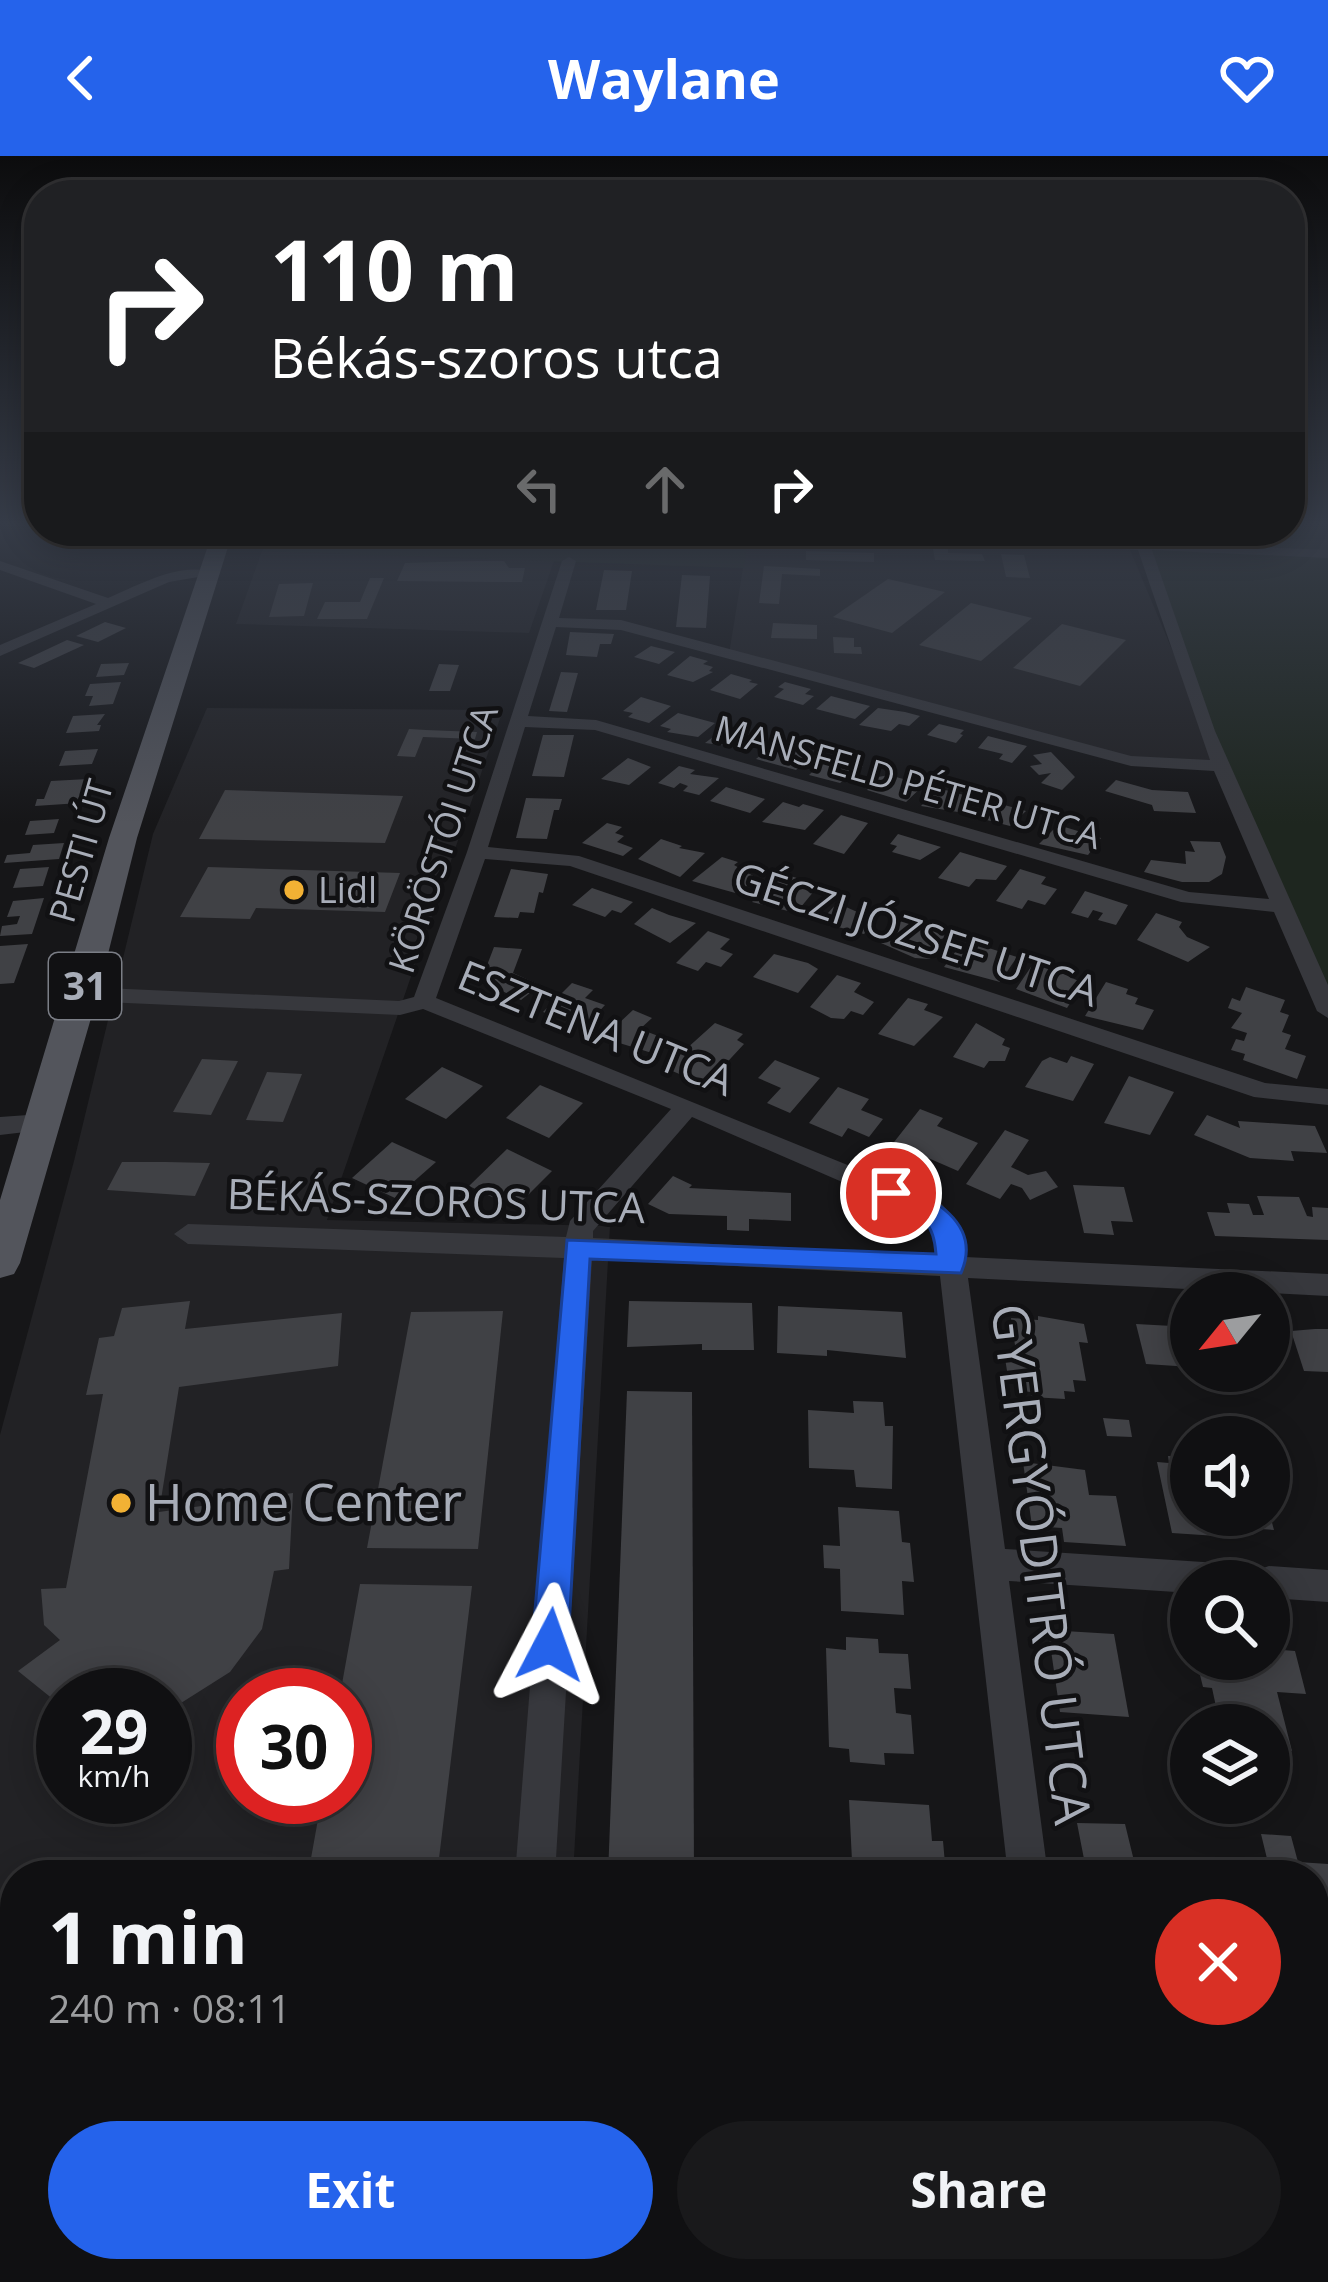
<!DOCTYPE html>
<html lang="en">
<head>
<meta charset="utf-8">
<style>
  body { margin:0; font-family:"Open Sans",sans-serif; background:#19191b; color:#f1f3f6; height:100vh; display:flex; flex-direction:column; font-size:45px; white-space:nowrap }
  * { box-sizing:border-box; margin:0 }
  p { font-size:39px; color:#9c9d9f }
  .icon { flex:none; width:66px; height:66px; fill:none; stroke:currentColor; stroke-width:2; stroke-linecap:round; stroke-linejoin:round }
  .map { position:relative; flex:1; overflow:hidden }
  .side { position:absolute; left:0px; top:1704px; width:1329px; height:423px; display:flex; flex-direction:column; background:#101012; border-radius:48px 48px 0 0; box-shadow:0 6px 30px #0003,0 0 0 3px #303032 }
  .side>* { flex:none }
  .top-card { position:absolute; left:24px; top:24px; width:1281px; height:366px; border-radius:48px; box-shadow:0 6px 30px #0003,0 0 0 3px #303032; background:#202124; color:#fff; overflow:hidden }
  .needle { width:78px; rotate:240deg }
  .controls { position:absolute; left:1170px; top:1116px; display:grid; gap:24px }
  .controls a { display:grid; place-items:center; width:120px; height:120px; border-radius:50%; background:#101012; box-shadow:0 6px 30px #0003,0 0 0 3px #303032; font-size:60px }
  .speed { position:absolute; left:36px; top:1512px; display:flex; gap:24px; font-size:60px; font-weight:700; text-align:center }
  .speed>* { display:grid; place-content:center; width:156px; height:156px; border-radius:50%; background:#101012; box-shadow:0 6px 30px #0003,0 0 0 3px #303032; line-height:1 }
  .speed small { font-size:30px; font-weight:400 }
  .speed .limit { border:18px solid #d22; background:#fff; color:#111 }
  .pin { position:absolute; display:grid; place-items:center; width:102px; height:102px; color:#fff; margin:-51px; border:6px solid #fff; border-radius:50%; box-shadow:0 3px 12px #0007 }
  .me { position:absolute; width:132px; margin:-66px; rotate:4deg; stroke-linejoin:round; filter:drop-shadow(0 0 9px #0008) }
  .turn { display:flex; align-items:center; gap:42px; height:252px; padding:0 48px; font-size:54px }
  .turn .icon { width:156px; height:156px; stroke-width:2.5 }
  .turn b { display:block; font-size:84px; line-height:102px }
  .lanes { display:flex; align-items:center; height:114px; padding:0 48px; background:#0003; justify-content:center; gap:60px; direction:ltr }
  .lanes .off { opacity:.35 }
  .round { display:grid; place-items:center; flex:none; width:126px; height:126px; border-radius:63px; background:#19191b }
  .head { display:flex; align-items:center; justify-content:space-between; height:204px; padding:0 48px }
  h1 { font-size:72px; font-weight:700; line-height:90px }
  .button { display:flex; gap:24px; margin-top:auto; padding:24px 48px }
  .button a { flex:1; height:138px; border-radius:72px; background:#2563eb; color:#fff; font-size:48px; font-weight:700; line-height:138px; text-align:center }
  .button a+a { background:#19191b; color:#f1f3f6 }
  header { display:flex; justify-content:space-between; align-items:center; height:156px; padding:0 48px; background:#2563eb; color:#fff; font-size:54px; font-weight:700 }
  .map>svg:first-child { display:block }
  .built { fill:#222225; fill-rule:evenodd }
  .green { fill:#1e261f }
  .building { fill:#404145 }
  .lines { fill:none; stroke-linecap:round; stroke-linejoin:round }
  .street { fill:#37383d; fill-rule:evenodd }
  .primary { fill:#53555c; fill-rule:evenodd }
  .route { fill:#2563eb; stroke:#184099; stroke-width:3 }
  .poi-dot { fill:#f2b134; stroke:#111113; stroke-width:4.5 }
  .labels { text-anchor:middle; stroke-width:9; stroke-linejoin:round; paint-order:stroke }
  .far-street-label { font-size:36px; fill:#a8adb8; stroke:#111113 }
  .far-poi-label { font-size:36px; fill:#a8adb8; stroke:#111113; text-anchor:start }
  .shield { fill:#111113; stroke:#7b7e86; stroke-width:3 }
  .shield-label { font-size:39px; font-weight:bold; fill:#a8adb8 }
  .street-label { font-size:42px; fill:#a8adb8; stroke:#111113 }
  .near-poi-label { font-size:51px; fill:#a8adb8; stroke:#111113; text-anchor:start }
  .near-street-label { font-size:51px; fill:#a8adb8; stroke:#111113 }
</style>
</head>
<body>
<header><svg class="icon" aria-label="back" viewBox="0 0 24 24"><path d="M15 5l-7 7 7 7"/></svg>Waylane<svg class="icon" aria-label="heart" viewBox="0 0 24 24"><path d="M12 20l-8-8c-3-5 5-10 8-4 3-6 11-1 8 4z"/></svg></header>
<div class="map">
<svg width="1328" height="2126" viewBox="0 0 1328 2126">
  <rect width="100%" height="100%" fill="#161618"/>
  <g class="built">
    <path d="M725,375H1122L1221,610L1154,609L729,498L748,381L724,379Z"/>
    <path d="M262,395L554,405L529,477L236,468Z"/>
    <path d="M207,552L503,554L327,1064L610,1070L573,1719H15V2112H550L549,2126H0V1279L74,1005L153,678ZM63,1539H165V1641H63ZM243,1539H345V1641H243Z"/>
  </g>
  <g class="green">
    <path d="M1290,370H1328V395L1126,386L1122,375H1290Z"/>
    <path d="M269,375H725V379L748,380L744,412L262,395Z"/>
    <path d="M1144,391L1328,398V855L1281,750Z"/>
    <path d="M1314,1960L1328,1961V2126H1100L1098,2112H1314Z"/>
  </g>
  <g class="building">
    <path d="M909,386L948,387V397L982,398L985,405L935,404L933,393H910Z"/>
    <path d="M806,395L874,397V406L806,404Z"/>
    <path d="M1001,398L1024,399L1030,422L1006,421Z"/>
    <path d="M475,405H504L509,412H525L522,426L397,425L405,407Z"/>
    <path d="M764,410L820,413V420L782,418L779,448L759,447Z"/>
    <path d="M604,414L632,415L626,454H596Z"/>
    <path d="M682,419L710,420L706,472L676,471Z"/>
    <path d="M370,422H384L367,463H317L325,446H360Z"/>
    <path d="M888,423L945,436L892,477L833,461Z"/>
    <path d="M313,427L304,460L269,461L279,428Z"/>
    <path d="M971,447L1032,462L981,505L919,489Z"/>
    <path d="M105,466L126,472L98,486L76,480Z"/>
    <path d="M773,467L817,469V483L771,482Z"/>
    <path d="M1062,468L1126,484L1080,530L1013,512Z"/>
    <path d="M570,476L614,478L611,488H600L597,501L566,499Z"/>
    <path d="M833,481L854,482V491H861L862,498L834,497Z"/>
    <path d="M67,484L84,489L34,512L18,507Z"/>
    <path d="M651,490L675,496L659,508L634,501Z"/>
    <path d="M690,500L708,505L703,508L713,511L709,515L713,516L693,526L667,519Z"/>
    <path d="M129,507L124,519L96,521L101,508Z"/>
    <path d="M439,508L459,509L450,535H429Z"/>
    <path d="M561,516L578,517L567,556L549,555Z"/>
    <path d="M731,518L752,524L749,526L758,528L740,543L710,534Z"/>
    <path d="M121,526L113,548L89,550L93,540H85L90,528Z"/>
    <path d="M785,526L811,533L805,538L814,540L803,549L774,541L784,533L778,531Z"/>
    <path d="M831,540L870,550L855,563L816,553Z"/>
    <path d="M641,541L671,550L649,567L628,561L633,557L623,555Z"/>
    <path d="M878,552L905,556L920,560L909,570L899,568L891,575L859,569Z"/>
    <path d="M678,557L715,567L698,581L667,576L671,573L660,570Z"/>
    <path d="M105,558L97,569H101L99,575L66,577L73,560Z"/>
    <path d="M939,568L964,574L960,578L963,579L956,587L927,579Z"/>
    <path d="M726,571L764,582L751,593L705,587Z"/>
    <path d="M409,573L426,574L477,576L475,583L423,581L415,601L397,600Z"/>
    <path d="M543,579H574L564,621L532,620Z"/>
    <path d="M988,580L1027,590L1012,607L999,603L1003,598L978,592Z"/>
    <path d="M773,589L812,600L796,614L756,603Z"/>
    <path d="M98,593L92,608L59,610L65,595Z"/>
    <path d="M1051,596L1075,621L1062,634L1041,627L1051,617L1039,619L1030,610L1042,608L1033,599Z"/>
    <path d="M830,599L846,604L843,607L863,610L840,627L809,619Z"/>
    <path d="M628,602L651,611L629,629L601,623Z"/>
    <path d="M679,610L695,614L690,618L719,622L699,639L683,635L688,630L680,627L674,632L658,627Z"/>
    <path d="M889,619L914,626L928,625L906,646L867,634L878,621Z"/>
    <path d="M88,623L80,647L35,650L37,643H44L51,625Z"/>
    <path d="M1116,624L1152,634L1188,636L1196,657L1154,655L1152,649L1105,635Z"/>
    <path d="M726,631L765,643L750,657L710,645Z"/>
    <path d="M938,632L971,641L958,656L921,650Z"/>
    <path d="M225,634L403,640L385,687L199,683Z"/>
    <path d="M526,642L562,643L559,654H554L547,683L516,682Z"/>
    <path d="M783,646L799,651L803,648L824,654L805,674L762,666Z"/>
    <path d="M997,647L1026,655L1010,670L983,663Z"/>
    <path d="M841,659L868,667L844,698L813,688Z"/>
    <path d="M59,663L54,677L25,679L30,665Z"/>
    <path d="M607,667L622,671L615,677L624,680L617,686L633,692L623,700L582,687Z"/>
    <path d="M1058,669L1101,682L1088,699L1039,688Z"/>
    <path d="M898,678L941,691L920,704L892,696L897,690L890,688Z"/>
    <path d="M661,683L682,690L679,692L705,697L680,721L638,703Z"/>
    <path d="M1190,685L1220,686L1226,701L1222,718L1209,726H1182L1144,716L1151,704L1186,708L1185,695L1195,696Z"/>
    <path d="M64,687L59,703L4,707L7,699L30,697L33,689Z"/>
    <path d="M960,696L1007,710L996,724L976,723L969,731L938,722Z"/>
    <path d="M722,701L738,706L734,709L755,721L739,738L692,725Z"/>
    <path d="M49,711L43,730L13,732L20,713Z"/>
    <path d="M208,711L400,717L385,756L256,752L250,763L180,761Z"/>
    <path d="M511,713L548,718L543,737L539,736L534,757L520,756L518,762L494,761Z"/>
    <path d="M1020,713L1046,721L1041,728L1057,733L1045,749L1028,744L1022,753L996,745Z"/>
    <path d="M781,717L819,729L796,757L752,746Z"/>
    <path d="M592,732L633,746L621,757L612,754L605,761L572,749Z"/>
    <path d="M1085,735L1128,749L1116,769L1098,764L1103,757L1093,754L1088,762L1071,757Z"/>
    <path d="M44,742L32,778L0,780L2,770L17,768L20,760L7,761L13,745Z"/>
    <path d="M837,747L855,755L877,763L864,778L820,766Z"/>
    <path d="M652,752L669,759L696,767L670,787L634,768Z"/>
    <path d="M1156,757L1182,766L1179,771L1187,781L1210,791L1188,806L1137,784Z"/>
    <path d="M902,765L922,771L935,767L950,780L935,785L942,787L930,803L915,802L881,787L887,775Z"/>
    <path d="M708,775L730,783L720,793L733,798L721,811L706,806L698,815L676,807Z"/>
    <path d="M973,787L1017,801L1000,826L944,811L956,795L965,797Z"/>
    <path d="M28,788L14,827L0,828V790Z"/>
    <path d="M494,791L522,793L513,817L540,829L521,844L481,825Z"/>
    <path d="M774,798L808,807L818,813L798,837L753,821Z"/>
    <path d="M1035,805L1083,827L1067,852L1016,833Z"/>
    <path d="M837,819L861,827L854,836L874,846L863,859L851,855L844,863L831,862L810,851Z"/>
    <path d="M1106,826L1128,833L1126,838L1138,842L1135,848L1154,854L1143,874L1085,860Z"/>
    <path d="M572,827L593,834L585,842L605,849L585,871L543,856Z"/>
    <path d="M1246,831L1285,844L1280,856L1289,859L1282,876L1291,879L1285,893L1306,900L1297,923L1243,904L1245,898L1231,894L1236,883L1244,885L1247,877L1231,872L1242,857L1228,852L1232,842L1240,845Z"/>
    <path d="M908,842L928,848L924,854L943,861L914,890L878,878Z"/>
    <path d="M633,854L652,862L640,873L666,883L652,897L603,882Z"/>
    <path d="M715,867L743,878L737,884L744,888L706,929L665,912Z"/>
    <path d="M976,867L1005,883L1002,889L1010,892L1005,905H989L984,912L953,901Z"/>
    <path d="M1071,900L1094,908L1073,945L1025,931L1042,905L1050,901L1067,907Z"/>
    <path d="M202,903L238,905L211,959L173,956Z"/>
    <path d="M775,904L820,922L790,957L767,947L781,932L758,922Z"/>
    <path d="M442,911L483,930L446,963L405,943Z"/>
    <path d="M267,916L302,918L283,966L246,964Z"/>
    <path d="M1129,920L1174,936L1150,979L1104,967Z"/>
    <path d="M540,929L583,947L549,982L506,962Z"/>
    <path d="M838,931L869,943L861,954L883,963L869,981L848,972L842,981L809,967Z"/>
    <path d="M920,953L943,962L937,970L978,987L958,1015L919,998L913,1006L887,995Z"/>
    <path d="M1207,959L1240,972L1238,965L1315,970L1327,997L1291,995L1294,1005L1250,1002L1194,979Z"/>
    <path d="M1005,974L1029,984L1011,1011L1028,1019L1046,1015L1058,1031L1030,1044L1022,1032L1011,1028L1000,1043L966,1028Z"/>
    <path d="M392,986L436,1006L395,1042L352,1022Z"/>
    <path d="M507,993L552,1015L515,1052L469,1030Z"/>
    <path d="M122,1006H166L210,1007L195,1040L107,1034Z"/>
    <path d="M673,1020L692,1029L689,1032L791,1037V1065L749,1063V1075L727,1074V1060L669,1058L648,1048Z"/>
    <path d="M1073,1029L1124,1031L1133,1066L1111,1065L1114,1079L1084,1077Z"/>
    <path d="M1257,1040L1299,1041L1307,1060L1313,1061L1312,1051L1328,1052V1084L1215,1080L1207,1056L1230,1057L1227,1047L1249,1048L1253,1059H1264Z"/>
    <path d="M190,1145L185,1173L342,1157L338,1210L179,1231L159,1356L293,1337L289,1413L274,1415L262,1473L230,1516L181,1547L165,1551V1539H63V1549L59,1548L18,1515L60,1484L44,1469L41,1433L66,1432L103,1238L86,1239L99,1182L114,1180L122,1152Z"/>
    <path d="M629,1145L752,1147L754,1194H702V1188L627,1191Z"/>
    <path d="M778,1150L902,1156L906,1202L827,1194V1200L777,1197Z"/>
    <path d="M503,1155L478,1393L367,1392L411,1156Z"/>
    <path d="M1038,1160L1084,1168L1088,1187L1079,1186L1086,1225L1073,1224L1075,1236L1064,1235L1065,1243L1032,1241L1031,1236L1021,1235L1019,1222L1008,1221L1004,1196H1016L1011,1162L1038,1164Z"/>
    <path d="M1136,1168L1191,1171V1211L1146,1208Z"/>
    <path d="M1315,1173H1328V1216L1304,1215L1291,1175Z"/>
    <path d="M627,1235L692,1236L694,1719H608Z"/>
    <path d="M853,1245L883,1246L885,1270H893L892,1333L856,1331L854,1314L809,1312L808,1254L854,1257Z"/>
    <path d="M1103,1262L1129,1264L1132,1281L1107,1280Z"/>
    <path d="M1168,1300L1191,1301V1359H1270L1274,1374L1230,1371L1232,1381L1172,1377L1157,1306L1169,1307Z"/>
    <path d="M1023,1306L1085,1314L1089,1339L1116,1340L1126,1390L1064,1386L1062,1372L1032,1370Z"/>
    <path d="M838,1351L899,1355L902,1386L910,1387L914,1426L902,1425L904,1459L841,1455L840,1413L824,1412L823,1389L840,1390Z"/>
    <path d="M360,1428L472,1430L437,1719H308L322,1641H345V1539H340Z"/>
    <path d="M1048,1474L1114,1478L1129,1561L1060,1556Z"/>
    <path d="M846,1481L878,1483L879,1497L908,1498L911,1533L894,1532L896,1557L911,1559L914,1598L884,1597L885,1609L850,1606L849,1593L829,1591L826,1492L846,1494Z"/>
    <path d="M1269,1493L1295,1495L1306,1538L1277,1536L1292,1595L1269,1593V1569H1220L1212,1532L1203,1531L1196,1503H1269Z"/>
    <path d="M849,1644L929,1649L932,1685H943L946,1719H836L835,1704L852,1705Z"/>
    <path d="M1077,1667L1125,1668L1135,1709L1143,1710L1145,1719H1074L1071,1703H1084Z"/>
    <path d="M1261,1678L1291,1680L1298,1706L1328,1708V1782L1314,1781V1719H1271Z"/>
    <rect x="602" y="2112" width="74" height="14"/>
  </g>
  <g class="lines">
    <g class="street">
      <path d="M170,375H191L226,388L219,392Z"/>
      <path d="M809,375H905L1328,394V402L1152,394L1215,575L1328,829V862L1317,855L1274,756L1181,746L595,574L525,571L488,691L579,700L1265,927L1328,933V949L1254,941L570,710L485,703L436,842L941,1047L962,1072L965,1101L1328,1118V1140L968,1122L1005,1393L1249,1409L1260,1413L1269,1410L1328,1414V1446L1269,1442V1425H1191V1437L1009,1425L1048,1719H1008L940,1120L592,1103L555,1719H515L564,1102L188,1088L174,1078L188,1068L566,1081L570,1065L671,953L423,853L400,859L82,845L71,838L82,831L399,845L414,841L467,696L562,405L569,401L576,405L559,462L621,464L1131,600L1210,604L1138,394L816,379ZM556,471L621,474L1131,610L1214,615L1269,743L1189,736L596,564L528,560ZM692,961L923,1061L935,1075L938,1099L593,1082V1075Z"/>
      <path d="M0,405L108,442C139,429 184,403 216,418L169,426L0,500V489L96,448L0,414Z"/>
      <path d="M42,958L51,961L55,967L51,973L0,979V961Z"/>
      <path d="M1314,1860L1328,1861V1905L1314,1904Z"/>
      <path d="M0,1883L15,1886V1930L0,1927Z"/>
      <path d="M479,2112H527L526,2126H478Z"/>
    </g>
    <path class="primary" d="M213,375H233L137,682L98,838L20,1107L14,1118L0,1122V1044L109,682Z"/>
  </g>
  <linearGradient id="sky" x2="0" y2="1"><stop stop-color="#0c0c0d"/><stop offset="0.55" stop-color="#363c48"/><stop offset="1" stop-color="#363c48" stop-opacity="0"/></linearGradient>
  <rect width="1328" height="668" fill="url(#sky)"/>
  <path class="route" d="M891,1027C931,1039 983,1067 961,1117L590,1103L568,1489L563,1501L550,1506L537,1501L532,1489L567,1084L936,1098C932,1045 902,1067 878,1037Z"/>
  <g class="poi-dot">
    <circle cx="294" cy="734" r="12"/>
    <circle cx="121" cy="1347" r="12"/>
  </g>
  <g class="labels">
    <g class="far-street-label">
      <text transform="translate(908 626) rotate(16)" y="13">MANSFELD PÉTER UTCA</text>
      <text transform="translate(443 683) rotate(-72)" y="13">KÖRÖSTÓI UTCA</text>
      <text transform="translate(81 695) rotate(-74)" y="13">PESTI ÚT</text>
    </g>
    <g class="far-poi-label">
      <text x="318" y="747">Lidl</text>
    </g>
    <rect class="shield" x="49" y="797" width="72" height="66" rx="9"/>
    <g class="shield-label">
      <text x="85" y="844">31</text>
    </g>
    <g class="street-label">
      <text transform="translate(916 778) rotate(18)" y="15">GÉCZI JÓZSEF UTCA</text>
      <text transform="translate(596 872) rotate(22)" y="15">ESZTENA UTCA</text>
      <text transform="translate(436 1045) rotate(2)" y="15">BÉKÁS-SZOROS UTCA</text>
    </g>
    <g class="near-poi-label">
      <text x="145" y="1365">Home Center</text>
    </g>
    <g class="near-street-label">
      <text transform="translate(1041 1408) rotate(83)" y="18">GYERGYÓDITRÓ UTCA</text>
    </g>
  </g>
</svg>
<div class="controls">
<a><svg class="needle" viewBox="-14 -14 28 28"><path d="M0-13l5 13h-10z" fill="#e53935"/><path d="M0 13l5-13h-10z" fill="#9c9d9f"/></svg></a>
<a><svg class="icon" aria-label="sound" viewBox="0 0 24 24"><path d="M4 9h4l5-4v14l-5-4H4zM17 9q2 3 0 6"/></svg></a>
<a><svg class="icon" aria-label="search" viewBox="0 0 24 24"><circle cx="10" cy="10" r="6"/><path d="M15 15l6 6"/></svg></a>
<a><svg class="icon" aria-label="layers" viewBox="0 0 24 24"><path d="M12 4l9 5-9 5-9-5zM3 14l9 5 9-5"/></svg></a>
</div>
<div class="speed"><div>29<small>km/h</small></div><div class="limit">30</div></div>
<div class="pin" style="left:891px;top:1037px;background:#d93025"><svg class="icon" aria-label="arrive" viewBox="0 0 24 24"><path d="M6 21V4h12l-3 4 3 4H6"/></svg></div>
<svg class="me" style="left:550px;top:1489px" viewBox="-20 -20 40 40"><path d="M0-17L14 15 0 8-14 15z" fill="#2563eb" stroke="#fff" stroke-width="4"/></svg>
<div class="top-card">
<div class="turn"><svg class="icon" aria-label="right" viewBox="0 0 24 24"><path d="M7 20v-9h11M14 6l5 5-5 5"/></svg><div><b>110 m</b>Békás-szoros utca</div></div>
<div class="lanes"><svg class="icon off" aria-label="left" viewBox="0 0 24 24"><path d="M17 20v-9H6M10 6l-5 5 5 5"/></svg><svg class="icon off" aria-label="ahead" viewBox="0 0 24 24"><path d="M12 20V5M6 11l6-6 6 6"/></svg><svg class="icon" aria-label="right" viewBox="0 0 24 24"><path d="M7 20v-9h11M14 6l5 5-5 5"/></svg></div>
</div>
<section class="side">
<div class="head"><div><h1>1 min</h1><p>240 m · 08:11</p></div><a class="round" style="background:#d93025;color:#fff"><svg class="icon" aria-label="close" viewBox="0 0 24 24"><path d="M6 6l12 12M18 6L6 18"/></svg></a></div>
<div class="button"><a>Exit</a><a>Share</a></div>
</section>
</div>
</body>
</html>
